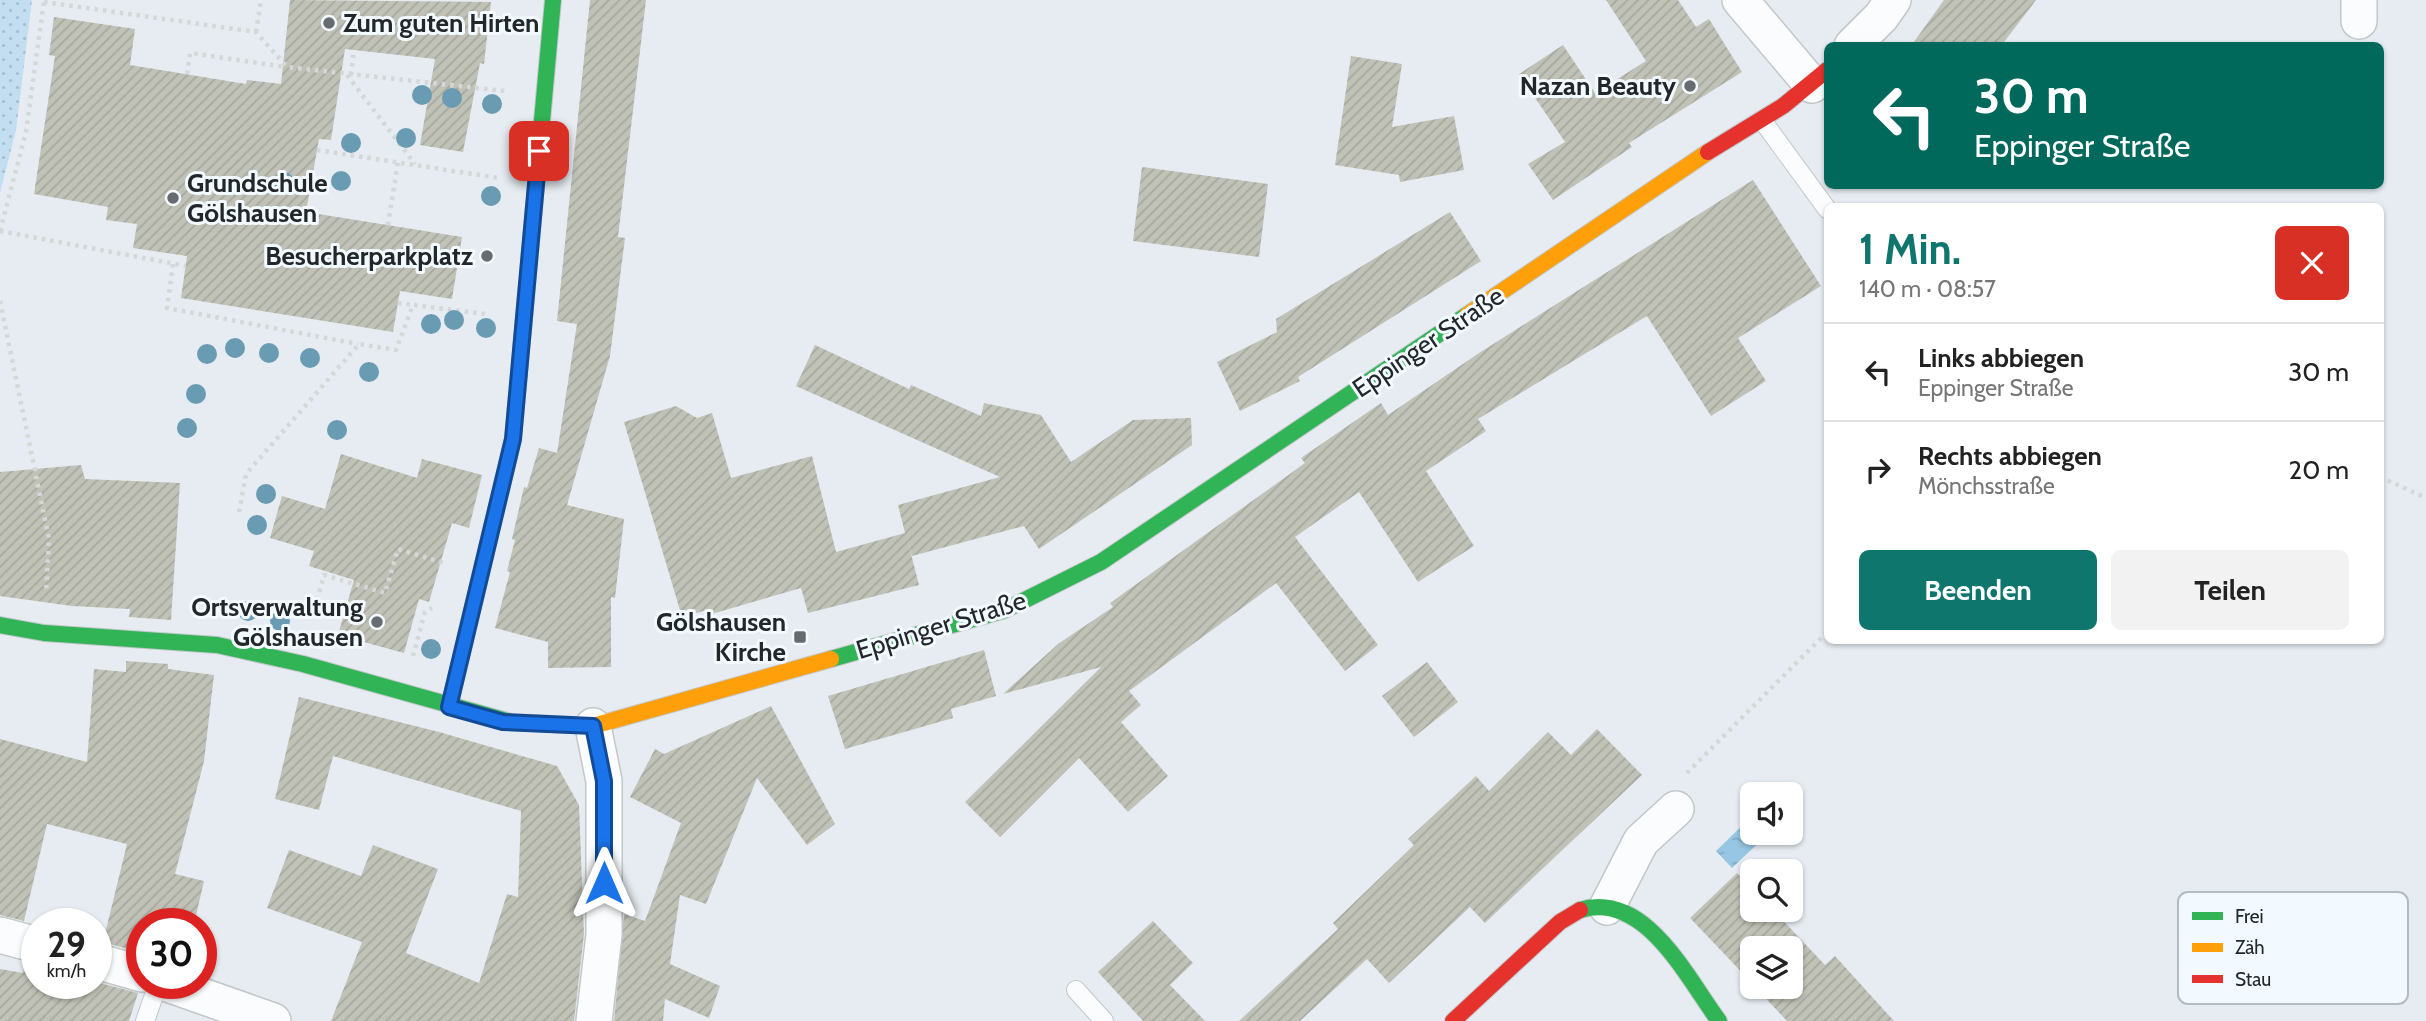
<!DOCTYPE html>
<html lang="de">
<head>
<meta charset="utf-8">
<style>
  body { margin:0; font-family:Cabin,sans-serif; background:#f2f2f2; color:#222; height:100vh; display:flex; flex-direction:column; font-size:26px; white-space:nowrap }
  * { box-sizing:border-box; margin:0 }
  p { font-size:23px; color:#767676 }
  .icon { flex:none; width:38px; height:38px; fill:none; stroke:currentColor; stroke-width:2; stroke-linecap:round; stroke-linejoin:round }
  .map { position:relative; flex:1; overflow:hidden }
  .drawer { position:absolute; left:1824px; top:203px; width:560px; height:441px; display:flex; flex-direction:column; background:#fff; border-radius:10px; box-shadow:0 2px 5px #0004 }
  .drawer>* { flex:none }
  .banner { position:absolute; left:1824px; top:42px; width:560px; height:147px; border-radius:10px; box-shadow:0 2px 5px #0004; background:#00695c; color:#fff; overflow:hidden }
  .fabs { position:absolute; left:1740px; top:782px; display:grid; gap:14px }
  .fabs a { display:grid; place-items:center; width:63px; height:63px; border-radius:10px; background:#fff; box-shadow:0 2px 5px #0004; font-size:35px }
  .speed { position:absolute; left:21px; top:908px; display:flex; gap:14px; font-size:35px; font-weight:700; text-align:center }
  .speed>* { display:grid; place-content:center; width:91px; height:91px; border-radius:50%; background:#fff; box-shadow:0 2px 5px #0004; line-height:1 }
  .speed small { font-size:18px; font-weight:400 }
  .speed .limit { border:10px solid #d22; background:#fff; color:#111 }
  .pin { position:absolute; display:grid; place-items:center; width:60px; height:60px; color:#fff; margin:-30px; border-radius:14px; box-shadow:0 4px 10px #0006 }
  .me { position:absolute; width:77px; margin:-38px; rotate:0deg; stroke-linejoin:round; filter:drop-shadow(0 0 5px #0008) }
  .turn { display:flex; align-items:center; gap:24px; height:147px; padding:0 35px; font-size:32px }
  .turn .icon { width:91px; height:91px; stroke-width:2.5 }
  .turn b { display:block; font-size:49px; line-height:60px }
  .round { display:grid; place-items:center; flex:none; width:74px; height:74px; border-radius:10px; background:#f2f2f2 }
  .head { display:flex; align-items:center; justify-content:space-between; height:119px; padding:0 35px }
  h1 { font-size:42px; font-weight:700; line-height:52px; color:#0f766e }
  .button { display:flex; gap:14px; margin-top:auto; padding:14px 35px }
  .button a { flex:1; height:80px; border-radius:10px; background:#0f766e; color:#fff; font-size:28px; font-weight:700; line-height:80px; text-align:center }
  .button a+a { background:#f2f2f2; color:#222 }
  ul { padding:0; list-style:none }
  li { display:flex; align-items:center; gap:21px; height:98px; padding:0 35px; border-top:2px solid #e0e0e0 }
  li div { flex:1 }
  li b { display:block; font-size:26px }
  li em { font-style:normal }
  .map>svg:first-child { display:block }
  .grass { fill:url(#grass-dots) }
  .water { fill:url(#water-ripples) }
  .building { fill:url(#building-hatch) }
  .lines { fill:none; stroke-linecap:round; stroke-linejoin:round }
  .lane-casing { stroke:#c2c7ca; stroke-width:20 }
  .street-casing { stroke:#c2c7ca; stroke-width:38 }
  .fast-casing { stroke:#c2c7ca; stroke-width:18 }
  .slow-casing { stroke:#c2c7ca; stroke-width:18 }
  .jam-casing { stroke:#c2c7ca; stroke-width:18 }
  .path { stroke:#d5d7d8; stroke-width:4.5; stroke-dasharray:3.5 5; stroke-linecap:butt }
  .lane { stroke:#fbfcfd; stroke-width:18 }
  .street { stroke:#fbfcfd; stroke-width:35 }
  .fast { stroke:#30b455; stroke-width:16 }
  .slow { stroke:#ff9f0a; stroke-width:16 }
  .jam { stroke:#e5322d; stroke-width:16 }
  .tree { fill:#699bb3 }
  .route-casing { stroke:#114b97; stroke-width:18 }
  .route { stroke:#1a73e8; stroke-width:12 }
  .poi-dot { fill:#676c70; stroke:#f3faff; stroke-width:2.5 }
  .labels { text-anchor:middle; stroke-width:6; stroke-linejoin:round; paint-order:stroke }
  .poi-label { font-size:26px; font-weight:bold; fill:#22272a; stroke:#f3faff; text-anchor:end }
  .street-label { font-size:26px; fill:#22272a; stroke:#f3faff }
  .key { fill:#f3faff; stroke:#b4bbbf; stroke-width:2 }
  .key-label { font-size:19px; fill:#22272a }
</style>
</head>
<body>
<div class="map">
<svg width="2426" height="1021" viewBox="0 0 2426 1021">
  <defs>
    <pattern id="grass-dots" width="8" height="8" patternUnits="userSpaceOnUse" patternTransform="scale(1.75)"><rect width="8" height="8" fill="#c3def0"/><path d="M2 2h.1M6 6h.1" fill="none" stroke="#a7bece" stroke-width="1.8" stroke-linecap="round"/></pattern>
    <pattern id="water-ripples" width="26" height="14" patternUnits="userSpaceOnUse" patternTransform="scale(1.75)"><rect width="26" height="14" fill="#96c6e4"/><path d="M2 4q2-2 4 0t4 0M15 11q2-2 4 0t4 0" fill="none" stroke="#81aac4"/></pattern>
    <pattern id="building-hatch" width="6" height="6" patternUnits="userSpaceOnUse" patternTransform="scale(1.75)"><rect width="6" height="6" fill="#c1c2b7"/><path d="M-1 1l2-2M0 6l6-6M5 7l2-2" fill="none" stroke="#a6a79e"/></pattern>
  </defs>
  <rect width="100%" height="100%" fill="#e6ecf1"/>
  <path class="grass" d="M0,0H32L16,130L0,193Z"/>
  <path class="water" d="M1751,817L1752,833L1768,834L1732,868L1716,851Z"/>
  <g class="building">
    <path d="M290,0L491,2L484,64L480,63L463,152L420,145L435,59L345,49L331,140L319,139L306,212L462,237L452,299L400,291L393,332L181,298L187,256L133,248L137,224L106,220L108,207L34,194L55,56L49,55L54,17L135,29L130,65L246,84L247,80L281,84Z"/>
    <path d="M590,0H646L618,237L625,238L610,356L567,505L624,519L615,598L611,597V667L548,668V642L495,628L510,572L507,571L515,540L512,539L524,487L527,488L539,448L557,453L577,324L557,321Z"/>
    <path d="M1606,0H1678L1696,27L1709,19L1742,72L1629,143L1632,147L1553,200L1528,164L1565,142L1519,74L1563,45L1595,93L1646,61Z"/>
    <path d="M1944,0H2036L2001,46H1911Z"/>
    <path d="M1351,56L1402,64L1392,127L1454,116L1464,170L1400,182L1399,175L1335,165Z"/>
    <path d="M1142,167L1268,184L1259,257L1133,241Z"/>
    <path d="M1753,180L1821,286L1738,338L1766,381L1711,416L1647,316L1478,419L1486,431L1426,471L1474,546L1418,582L1359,492L1295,537L1378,645L1345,671L1276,583L1129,691L1141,705L1121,722L1168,776L1128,812L1079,758L1000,837L965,802L1101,667L1003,694L1058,644L1113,607L1110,603L1305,463L1301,458L1381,403L1388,415L1479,353Z"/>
    <path d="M1450,212L1481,261L1298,377L1300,381L1240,411L1217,362L1277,332L1276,319Z"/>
    <path d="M815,345L909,389L911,385L981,416L984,403L1041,415L1071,462L1133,420L1191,418L1192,445L1039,549L1024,526L912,556L907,538L919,585L808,613L801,588L708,615L707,610L682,617L624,422L676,406L697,418L712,413L731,478L812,456L836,552L905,533L898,505L1000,477L796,386Z"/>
    <path d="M341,454L417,478L422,459L482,475L469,528L452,523L429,602L419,599L404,653L338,635L354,580L309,566L314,551L270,538L282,496L325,509Z"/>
    <path d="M81,465L85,479L180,483L171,620L129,617L130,609L72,606L0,596V472Z"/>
    <path d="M984,650L996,696L951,709L953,718L845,749L828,696Z"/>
    <path d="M126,661L168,664V669L214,675L204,761L175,874L204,881L194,924H142V953L103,942L127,844L47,824L24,921L0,915V739L87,762L94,669L126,672Z"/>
    <path d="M1427,662L1458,702L1414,737L1382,696Z"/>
    <path d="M299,697L439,732L557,766L579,805L584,934L574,1021H331L362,942L267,908L289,850L361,876L373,845L438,869L406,953L479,983L507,894L518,897L521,811L333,756L319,810L275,799Z"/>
    <path d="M771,706L835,824L807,845L757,778L706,904L680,895L670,964L720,986L709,1018L665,999L663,1021H614L624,914L645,921L681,823L630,797L655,749L664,754Z"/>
    <path d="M1597,729L1642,775L1485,923L1470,907L1389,983L1367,959L1300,1021H1239L1338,929L1333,923L1414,845L1408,839L1476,776L1489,791L1548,732L1571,755Z"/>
    <path d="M1737,873L1752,888V910H1773L1825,965L1835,956L1894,1021H1787L1755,987H1790V948H1752V983L1690,918Z"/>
    <path d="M1153,921L1193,963L1170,985L1205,1021H1143L1098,972Z"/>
    <path d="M25,963L37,965V984L96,982L138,993L129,1021H0V969L23,973Z"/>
  </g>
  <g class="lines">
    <defs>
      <g id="lane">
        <path d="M1762,120L1827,209"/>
        <path d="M1076,990L1104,1021"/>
        <path d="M145,1021L158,984"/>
      </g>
      <g id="street">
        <path d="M1740,0L1812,85"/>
        <path d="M2359,0V21"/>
        <path d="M1852,46L1881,17L1893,0"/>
        <path d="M593,726L604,781V935L594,1021"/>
        <path d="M1607,907L1641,841L1676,809"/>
        <path d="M0,935L37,945"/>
        <path d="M96,961L142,974"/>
        <path d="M168,984L273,1021"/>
      </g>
      <g id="fast">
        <path d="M0,625L44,633L217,645L303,664L511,722"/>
        <path d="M831,659L1005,610L1101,562L1467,315"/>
        <path d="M449,707L513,439L553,0"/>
        <path d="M1580,910C1645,890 1687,978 1719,1021"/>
      </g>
      <g id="slow">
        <path d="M1467,315L1708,152"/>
        <path d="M511,722L593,726L831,659"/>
      </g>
      <g id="jam">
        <path d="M1708,152L1783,106L1827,70"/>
        <path d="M1453,1021L1560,922L1580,910"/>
      </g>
    </defs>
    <use href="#lane" class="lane-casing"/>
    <use href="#street" class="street-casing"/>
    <use href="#fast" class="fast-casing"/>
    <use href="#slow" class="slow-casing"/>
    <use href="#jam" class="jam-casing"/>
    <g class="path">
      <path d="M44,2L256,32L287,67L505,91"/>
      <path d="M256,32L261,0"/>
      <path d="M187,74L190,53L286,67"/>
      <path d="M347,75L415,164"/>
      <path d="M351,75L354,50"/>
      <path d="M317,150L499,178"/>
      <path d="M388,225L398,162"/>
      <path d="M0,231L26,132L44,1"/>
      <path d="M0,231L186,266"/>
      <path d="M173,264L167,308L358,344"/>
      <path d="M0,301L49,539L46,593"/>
      <path d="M398,303L413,305"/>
      <path d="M2380,477L2426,498"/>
      <path d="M239,512L246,474L359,344L396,350L413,305L486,314"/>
      <path d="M317,600L324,575L385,593L398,549L444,563"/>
      <path d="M413,656L425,612L432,608"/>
      <path d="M1687,773L1827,632"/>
    </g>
    <use href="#lane" class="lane"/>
    <use href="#street" class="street"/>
    <use href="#fast" class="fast"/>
    <use href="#slow" class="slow"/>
    <use href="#jam" class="jam"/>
  </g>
  <g class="tree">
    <circle cx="422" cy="95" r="10"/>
    <circle cx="452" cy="98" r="10"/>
    <circle cx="492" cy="104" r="10"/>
    <circle cx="406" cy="138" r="10"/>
    <circle cx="351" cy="143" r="10"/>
    <circle cx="341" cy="181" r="10"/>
    <circle cx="284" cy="182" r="10"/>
    <circle cx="491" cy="196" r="10"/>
    <circle cx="454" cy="320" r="10"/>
    <circle cx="431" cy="324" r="10"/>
    <circle cx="486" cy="328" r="10"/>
    <circle cx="235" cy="348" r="10"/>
    <circle cx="269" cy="353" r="10"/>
    <circle cx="207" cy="354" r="10"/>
    <circle cx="310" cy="358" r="10"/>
    <circle cx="369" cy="372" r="10"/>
    <circle cx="196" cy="394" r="10"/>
    <circle cx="187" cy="428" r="10"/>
    <circle cx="337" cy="430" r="10"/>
    <circle cx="266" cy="494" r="10"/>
    <circle cx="257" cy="525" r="10"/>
    <circle cx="248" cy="611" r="10"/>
    <circle cx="280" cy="621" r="10"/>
    <circle cx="431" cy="649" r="10"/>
  </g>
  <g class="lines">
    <defs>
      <path id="route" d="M539,151L513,439L449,707L503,722L593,726L604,781V883"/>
    </defs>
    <use href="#route" class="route-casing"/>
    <use href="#route" class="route"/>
  </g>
  <g class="poi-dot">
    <circle cx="329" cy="23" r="7"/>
    <circle cx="1690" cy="86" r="7"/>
    <circle cx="173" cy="198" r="7"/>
    <circle cx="487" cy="256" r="7"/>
    <circle cx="377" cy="622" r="7"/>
    <rect x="793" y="630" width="14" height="14" rx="3.5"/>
  </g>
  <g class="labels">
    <g class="poi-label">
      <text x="343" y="32" text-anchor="start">Zum guten Hirten</text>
      <text x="1676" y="95">Nazan Beauty</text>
      <text x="187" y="192" text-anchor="start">Grundschule<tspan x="187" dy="30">Gölshausen</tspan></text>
      <text x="473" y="265">Besucherparkplatz</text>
      <text x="363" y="616">Ortsverwaltung<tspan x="363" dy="30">Gölshausen</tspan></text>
      <text x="786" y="631">Gölshausen<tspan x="786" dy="30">Kirche</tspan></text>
    </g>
    <g class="street-label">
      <text transform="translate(1428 342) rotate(-34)" y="9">Eppinger Straße</text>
      <text transform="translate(941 625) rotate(-17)" y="9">Eppinger Straße</text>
    </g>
  </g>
  <rect x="2178" y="892" width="230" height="112" rx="10" class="key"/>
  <rect x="2192" y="912" width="31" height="8" fill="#30b455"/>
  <rect x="2192" y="943" width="31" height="9" fill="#ff9f0a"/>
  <rect x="2192" y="975" width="31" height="8" fill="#e5322d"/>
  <g class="key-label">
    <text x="2235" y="923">Frei</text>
    <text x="2235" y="954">Zäh</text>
    <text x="2235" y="986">Stau</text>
  </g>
</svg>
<div class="fabs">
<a><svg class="icon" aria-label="sound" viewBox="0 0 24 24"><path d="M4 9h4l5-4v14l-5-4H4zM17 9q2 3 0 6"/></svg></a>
<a><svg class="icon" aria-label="search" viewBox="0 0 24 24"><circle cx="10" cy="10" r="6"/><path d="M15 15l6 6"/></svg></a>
<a><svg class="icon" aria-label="layers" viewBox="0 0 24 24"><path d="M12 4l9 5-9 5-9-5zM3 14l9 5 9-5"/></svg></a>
</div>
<div class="speed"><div>29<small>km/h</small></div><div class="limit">30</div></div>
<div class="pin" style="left:539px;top:151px;background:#d93025"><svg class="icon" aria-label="arrive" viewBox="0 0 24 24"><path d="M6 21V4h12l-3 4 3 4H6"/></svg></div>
<svg class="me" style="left:604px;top:883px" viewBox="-20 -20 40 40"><path d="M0-17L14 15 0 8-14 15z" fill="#1a73e8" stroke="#fff" stroke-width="4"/></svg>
<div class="banner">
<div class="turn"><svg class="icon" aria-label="left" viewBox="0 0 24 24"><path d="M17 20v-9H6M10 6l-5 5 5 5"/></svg><div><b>30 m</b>Eppinger Straße</div></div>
</div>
<section class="drawer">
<div class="head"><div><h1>1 Min.</h1><p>140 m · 08:57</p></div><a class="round" style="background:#d93025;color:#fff"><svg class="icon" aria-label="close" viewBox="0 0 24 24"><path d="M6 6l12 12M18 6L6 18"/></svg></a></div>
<ul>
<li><svg class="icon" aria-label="left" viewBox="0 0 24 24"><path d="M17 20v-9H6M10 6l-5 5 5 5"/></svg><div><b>Links abbiegen</b><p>Eppinger Straße</p></div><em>30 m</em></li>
<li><svg class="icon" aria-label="right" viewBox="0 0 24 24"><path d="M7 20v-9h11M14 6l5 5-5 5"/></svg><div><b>Rechts abbiegen</b><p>Mönchsstraße</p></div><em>20 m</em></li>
</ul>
<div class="button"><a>Beenden</a><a>Teilen</a></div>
</section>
</div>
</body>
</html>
